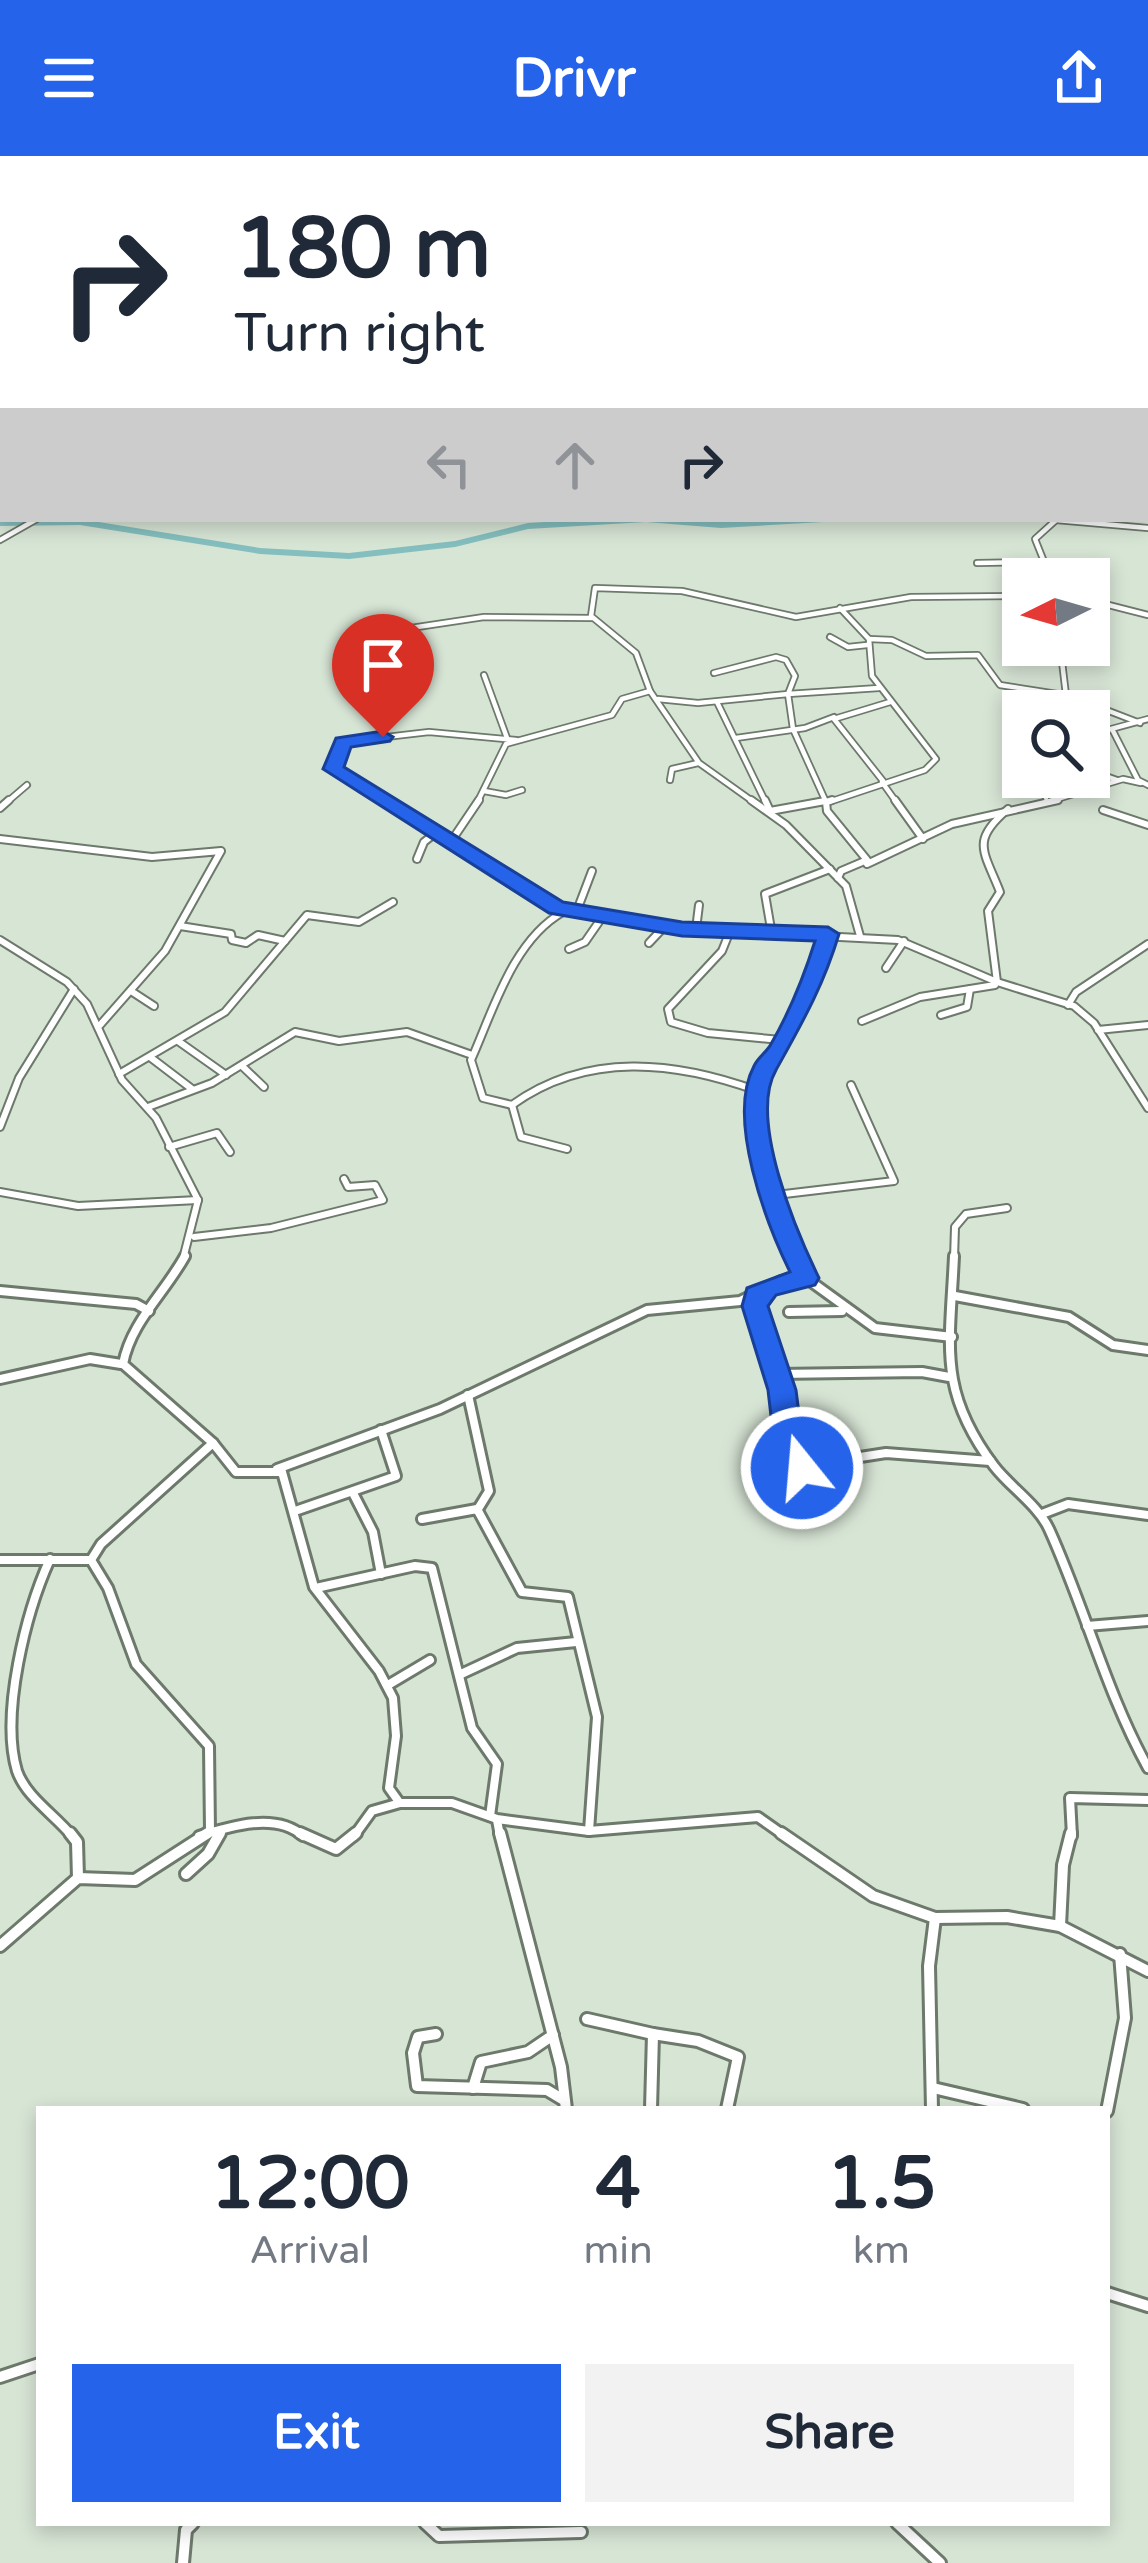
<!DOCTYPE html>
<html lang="en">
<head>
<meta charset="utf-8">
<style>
  body { margin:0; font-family:"Varela Round",sans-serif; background:#f2f2f3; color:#1f2937; height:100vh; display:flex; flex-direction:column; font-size:45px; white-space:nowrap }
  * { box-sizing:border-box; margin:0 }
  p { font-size:39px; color:#747a83 }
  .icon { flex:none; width:66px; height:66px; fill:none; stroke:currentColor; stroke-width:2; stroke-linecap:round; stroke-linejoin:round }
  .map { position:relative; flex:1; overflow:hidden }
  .details { position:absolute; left:36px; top:1950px; width:1074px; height:420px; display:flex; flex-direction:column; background:#fff; border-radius:0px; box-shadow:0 6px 18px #0003 }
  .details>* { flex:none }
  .banner { position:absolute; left:0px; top:0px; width:1149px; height:366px; box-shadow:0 6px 18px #0003; background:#fff; color:#1f2937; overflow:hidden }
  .needle { width:78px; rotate:265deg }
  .tools { position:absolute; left:1002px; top:402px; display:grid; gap:24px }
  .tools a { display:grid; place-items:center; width:108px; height:108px; border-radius:0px; background:#fff; box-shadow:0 6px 18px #0003; font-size:60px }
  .pin { position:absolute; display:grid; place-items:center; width:102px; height:102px; color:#fff; margin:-123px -51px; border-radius:50% 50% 50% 0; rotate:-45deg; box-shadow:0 0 12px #0007 }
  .pin .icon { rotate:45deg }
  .me { position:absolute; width:132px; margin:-66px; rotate:343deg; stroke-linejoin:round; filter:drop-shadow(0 0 9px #0008) }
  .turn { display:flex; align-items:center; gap:42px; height:252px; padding:0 36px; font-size:54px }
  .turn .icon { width:156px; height:156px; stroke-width:2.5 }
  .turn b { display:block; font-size:84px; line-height:102px }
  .lanes { display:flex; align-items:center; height:114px; padding:0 36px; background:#0003; justify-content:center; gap:60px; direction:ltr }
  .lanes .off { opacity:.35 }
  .eta { display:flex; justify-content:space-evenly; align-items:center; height:204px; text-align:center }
  .eta b { font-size:72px; font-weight:700; line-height:84px }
  .cta { display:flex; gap:24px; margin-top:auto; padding:24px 36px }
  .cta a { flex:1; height:138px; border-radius:0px; background:#2563eb; color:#fff; font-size:48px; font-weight:700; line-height:138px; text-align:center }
  .cta a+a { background:#f2f2f3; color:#1f2937 }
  header { display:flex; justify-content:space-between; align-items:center; height:156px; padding:0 36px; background:#2563eb; color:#fff; font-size:54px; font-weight:700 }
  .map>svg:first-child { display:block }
  .forest { fill:#af9f75 }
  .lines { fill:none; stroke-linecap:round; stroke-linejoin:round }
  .river { fill:#84bebe; fill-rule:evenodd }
  .street-far3-casing { stroke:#6c796b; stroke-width:8 }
  .street-far2-casing { stroke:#6c796b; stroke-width:10 }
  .street-far1-casing { stroke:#6c796b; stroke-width:14 }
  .street-casing { stroke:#6c796b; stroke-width:16 }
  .street-far3 { stroke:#fff; stroke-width:4.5 }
  .street-far2 { stroke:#fff; stroke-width:6 }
  .street-far1 { stroke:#fff; stroke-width:8 }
  .street { stroke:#fff; stroke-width:10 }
  .route { fill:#2563eb; stroke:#184099; stroke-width:3 }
</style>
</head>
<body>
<header><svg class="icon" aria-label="menu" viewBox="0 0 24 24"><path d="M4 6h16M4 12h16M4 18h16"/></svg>Drivr<svg class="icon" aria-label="share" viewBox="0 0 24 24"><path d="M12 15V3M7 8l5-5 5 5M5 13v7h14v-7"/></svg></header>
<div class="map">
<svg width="1148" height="2407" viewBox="0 0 1148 2407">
  <rect width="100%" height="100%" fill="#d7e5d5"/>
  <path class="forest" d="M0,0H1148V9L1146,3H3L0,58Z"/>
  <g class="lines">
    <g class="river">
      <rect x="1146" y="284" width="2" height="6"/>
      <path d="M80,363L260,392L349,397L455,385L528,367L597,363H682L721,366L828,363L823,366L721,372L646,366L528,373L455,391L349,403L260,398L80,369L0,370V364Z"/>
    </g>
    <defs>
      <g id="street-far3">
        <path d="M0,144L3,151"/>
        <path d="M0,166L3,159"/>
        <path d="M1056,364L1148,372"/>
        <path d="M0,384L37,363"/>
        <path d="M977,407L1042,406"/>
        <path d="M1051,423L1035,383L1056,364"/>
        <path d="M1089,444L1148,459"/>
        <path d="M351,481L484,461L592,462"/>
        <path d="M830,481L848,491L867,489"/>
        <path d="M869,483L892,484L926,500L978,499L1000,529L1070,540L1140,567"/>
        <path d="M1060,489L1066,539"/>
        <path d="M714,517L776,501L786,504L795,520L788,538L879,532"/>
        <path d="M484,519L507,582"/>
        <path d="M650,535L699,607L755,647"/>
        <path d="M658,543L698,547L788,538L793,573L826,646"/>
        <path d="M717,546L766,647"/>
        <path d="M1113,575L1138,624L1148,629"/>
        <path d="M1089,579L1148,563"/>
        <path d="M736,582L805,572L834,561"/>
        <path d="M1089,614L1117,624"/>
        <path d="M1046,621V642"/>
        <path d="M670,624L672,613L698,607"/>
        <path d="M883,625L834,563L890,546"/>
        <path d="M882,626L897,647"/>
        <path d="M484,635L506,639L522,634"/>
        <path d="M6,647L27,629"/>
        <path d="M387,647L361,634L332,608L343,586L429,576L516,584"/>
        <path d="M477,647L506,588L612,559L622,543L650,535L636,497L591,460L595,432L682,435L796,461L911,441L1023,440"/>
        <path d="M813,647L825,645"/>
        <path d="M826,647L925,614L936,603L872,520L869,483L840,452"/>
        <path d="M1044,647L1123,623L1141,627"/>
      </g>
      <g id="street-far2">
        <path d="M381,644L557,752L682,773L898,784L997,826L1074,850L1094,867L1148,952"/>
        <path d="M751,644L786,669L846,730L860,780"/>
        <path d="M765,644L771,657"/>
        <path d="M832,644L826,646L827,655L867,704L841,715L838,722"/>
        <path d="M895,644L923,683"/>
        <path d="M0,652L9,644"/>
        <path d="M1103,654L1148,669"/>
        <path d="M770,655L825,645"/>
        <path d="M0,683L152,701L221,695L165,795L100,869"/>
        <path d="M452,684L479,644"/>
        <path d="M417,703L424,686L438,675"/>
        <path d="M867,708L952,668L1058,644"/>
        <path d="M576,757L592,715"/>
        <path d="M180,770L231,778L232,784L246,787L258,779L285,785"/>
        <path d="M696,773L699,749"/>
        <path d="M771,773L765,738L830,713"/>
        <path d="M730,775L722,795L668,853L671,866L708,877L781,884L813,825L828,778"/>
        <path d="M0,784L67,826L87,848L122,924L156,962L198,1044L183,1103"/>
        <path d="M649,787L664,771"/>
        <path d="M569,793L585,786L603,760"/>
        <path d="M886,812L904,785"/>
        <path d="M997,826L988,755L1000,736C984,695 970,685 1008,653"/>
        <path d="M131,835L154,850"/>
        <path d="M1068,849L1076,836L1148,788"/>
        <path d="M941,859L967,851L970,833"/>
        <path d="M862,865L920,841L995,829"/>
        <path d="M1098,874L1148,869"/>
        <path d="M178,885L226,919"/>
        <path d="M150,901L192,933"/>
        <path d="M242,910L264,931"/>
        <path d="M119,918L225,856L307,759L359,766L393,746"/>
        <path d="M758,935L765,911L783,884"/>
        <path d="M512,949C587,895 675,905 758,935C760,994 771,1050 797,1103"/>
        <path d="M512,949L483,942L471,904C493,855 513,784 563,756"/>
        <path d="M512,949L521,981L567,993"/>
        <path d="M148,951L212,927L295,876L339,885L407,876L472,899"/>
        <path d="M0,971L19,922L74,833"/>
        <path d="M169,991L217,977L230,996"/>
        <path d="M0,1036L78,1050L198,1044"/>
        <path d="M776,1039L894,1025L851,929"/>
        <path d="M194,1081L271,1072L383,1044L375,1029L348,1031L344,1023"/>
        <path d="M954,1103L955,1071L966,1058L1007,1052"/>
      </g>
      <g id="street-far1">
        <path d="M185,1100C164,1138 131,1166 123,1208L213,1287L236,1316H282L314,1431L379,1515L393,1542L396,1580L389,1632L399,1646"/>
        <path d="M795,1100L806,1122L875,1172L952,1181"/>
        <path d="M954,1100C950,1190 937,1234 994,1310C1010,1331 1038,1349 1049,1373C1085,1452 1106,1536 1148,1612"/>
        <path d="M0,1135L136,1148L149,1155"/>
        <path d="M756,1139L796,1311L886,1297L990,1305"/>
        <path d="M955,1140L1069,1161L1113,1189L1148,1194"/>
        <path d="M789,1156L842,1155"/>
        <path d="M777,1218L922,1216L949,1221"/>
        <path d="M0,1223L90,1203L121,1208"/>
        <path d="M468,1239L489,1335L478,1353"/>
        <path d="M277,1313L440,1253L647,1154L740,1145L781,1125L804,1122"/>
        <path d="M353,1337L373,1376L381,1418"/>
        <path d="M298,1354L396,1320L381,1274"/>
        <path d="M1042,1358L1068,1348L1148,1359"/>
        <path d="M422,1363L477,1353L522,1436L568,1441L597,1561L589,1675"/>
        <path d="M50,1403C26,1456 0,1558 17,1615C26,1641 55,1659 72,1680"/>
        <path d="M0,1404H91"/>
        <path d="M316,1432L415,1410L432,1412L472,1572L497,1608L490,1660"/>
        <path d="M1087,1470L1148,1465"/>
        <path d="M459,1519L517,1492L576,1486"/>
        <path d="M388,1529L430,1504"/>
        <path d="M497,1664L500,1680"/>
        <path d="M210,1675L209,1590L136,1508L108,1432L91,1404L101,1388L213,1287"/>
        <path d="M199,1680C231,1670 276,1656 303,1680"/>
        <path d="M218,1680L221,1674"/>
        <path d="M354,1680L372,1655L400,1647H452L497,1663L589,1675L758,1661L785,1680"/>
        <path d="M1072,1680L1070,1642L1148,1644"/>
      </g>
      <g id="street">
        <path d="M70,1677L77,1686L78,1722"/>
        <path d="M300,1677L336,1693L356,1677"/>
        <path d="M500,1677L561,1911L566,1953"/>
        <path d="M781,1677L873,1740L935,1762L1007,1761L1060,1770L1148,1815"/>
        <path d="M186,1718L208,1698L220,1677"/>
        <path d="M1060,1770L1063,1709L1071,1677"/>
        <path d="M0,1790L78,1722L135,1724L208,1677"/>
        <path d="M587,1863L653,1878"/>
        <path d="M436,1878L418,1881L413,1897L417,1930L547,1934L562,1943"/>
        <path d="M473,1932L481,1906L528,1896L553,1879"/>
        <path d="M933,1932L1023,1953"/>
        <path d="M651,1953L653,1878L698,1885L738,1901L727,1953"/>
        <path d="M932,1953L929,1810L935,1762"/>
        <path d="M1107,1955L1125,1862L1120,1798"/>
        <path d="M1107,2137L1148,2150"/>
        <path d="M0,2221L39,2208"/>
        <path d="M425,2367L439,2380L581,2376"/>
        <path d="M897,2367L940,2407"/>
        <path d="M183,2407L186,2374L193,2367"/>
      </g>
    </defs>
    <use href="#street-far3" class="street-far3-casing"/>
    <use href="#street-far2" class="street-far2-casing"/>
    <use href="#street-far1" class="street-far1-casing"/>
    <use href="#street" class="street-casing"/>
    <use href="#street-far3" class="street-far3"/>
    <use href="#street-far2" class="street-far2"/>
    <use href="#street-far1" class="street-far1"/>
    <use href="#street" class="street"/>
  </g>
  <path class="route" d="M383,575L393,581L390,585L351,591L344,611L563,746L682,766L828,771L839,778C823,831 802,867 776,914C748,963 797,1077 819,1122L815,1129L776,1139L768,1150L796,1234L804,1297L816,1312L812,1320H791L776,1303L768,1234L742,1150L747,1132L790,1116C766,1067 726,962 754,910C758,901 767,896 771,888C790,855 804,820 815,785L682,780L549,757L323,613L336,582Z"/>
</svg>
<div class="tools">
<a><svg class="needle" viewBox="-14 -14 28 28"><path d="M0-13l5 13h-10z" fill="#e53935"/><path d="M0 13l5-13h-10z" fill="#747a83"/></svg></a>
<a><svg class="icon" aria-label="search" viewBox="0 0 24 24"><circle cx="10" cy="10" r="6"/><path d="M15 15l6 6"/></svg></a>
</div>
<div class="pin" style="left:383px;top:581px;background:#d93025"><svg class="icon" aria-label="arrive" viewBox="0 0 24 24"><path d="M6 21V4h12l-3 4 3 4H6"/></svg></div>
<svg class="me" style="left:802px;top:1312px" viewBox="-20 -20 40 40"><circle r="17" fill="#2563eb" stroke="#fff" stroke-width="3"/><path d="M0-11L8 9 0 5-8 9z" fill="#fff"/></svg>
<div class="banner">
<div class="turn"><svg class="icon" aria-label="right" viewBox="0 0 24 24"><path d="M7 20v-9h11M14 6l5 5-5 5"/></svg><div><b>180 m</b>Turn right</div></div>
<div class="lanes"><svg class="icon off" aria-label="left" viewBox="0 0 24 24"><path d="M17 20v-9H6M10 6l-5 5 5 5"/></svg><svg class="icon off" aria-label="ahead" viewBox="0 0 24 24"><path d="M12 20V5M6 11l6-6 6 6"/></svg><svg class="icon" aria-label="right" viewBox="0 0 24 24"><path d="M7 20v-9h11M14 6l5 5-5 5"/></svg></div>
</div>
<section class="details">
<div class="eta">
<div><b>12:00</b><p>Arrival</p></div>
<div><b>4</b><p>min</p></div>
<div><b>1.5</b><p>km</p></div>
</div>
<div class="cta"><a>Exit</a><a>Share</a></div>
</section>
</div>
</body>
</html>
